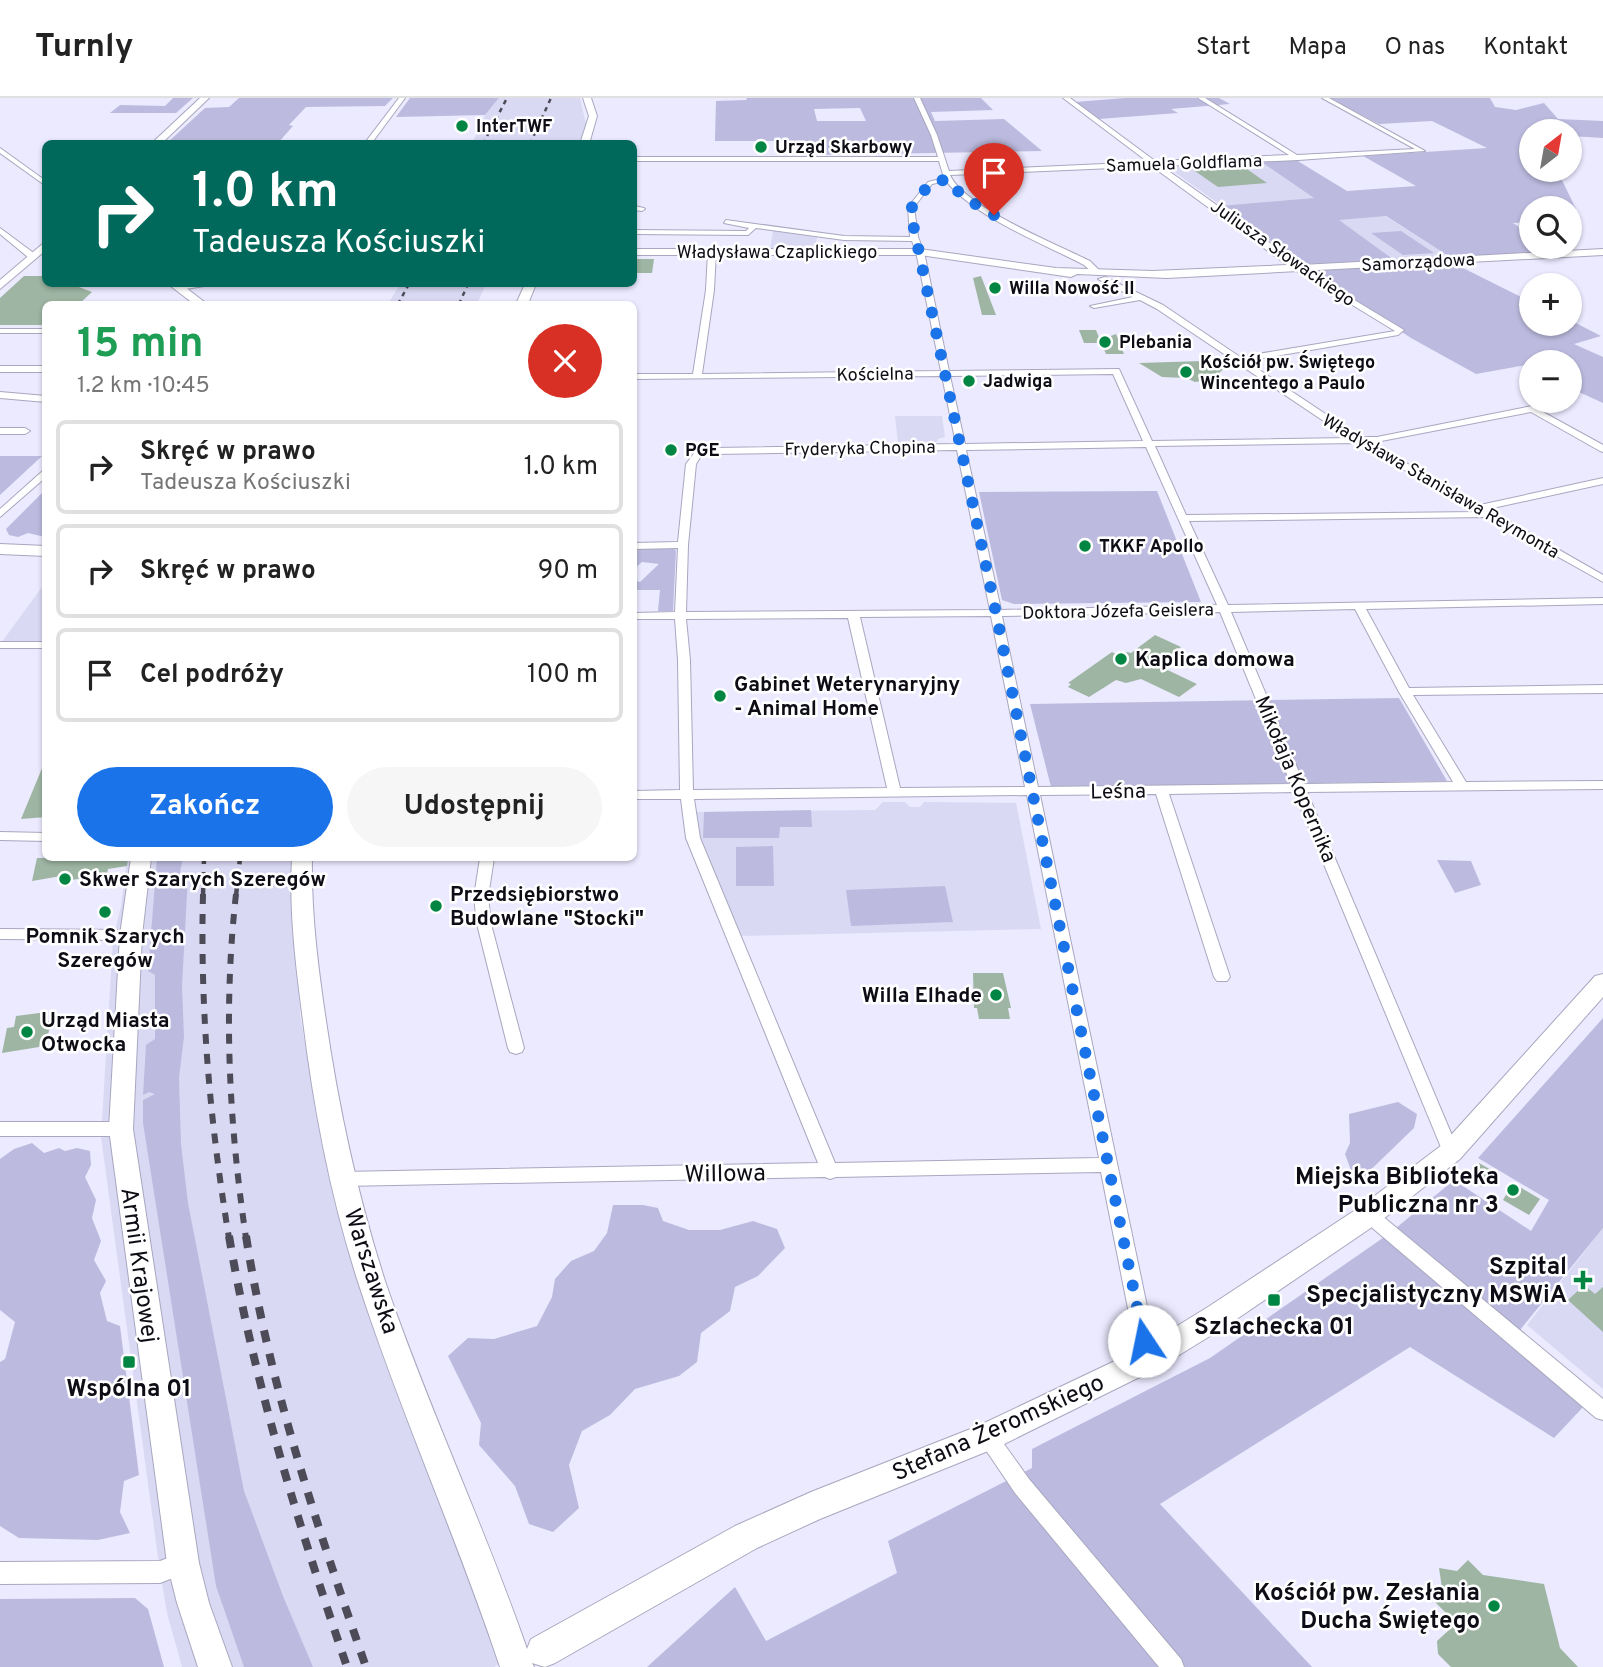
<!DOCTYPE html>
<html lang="pl">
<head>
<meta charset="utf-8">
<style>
  body { margin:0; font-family:Overpass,sans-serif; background:#f6f6f6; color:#222; height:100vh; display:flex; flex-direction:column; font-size:26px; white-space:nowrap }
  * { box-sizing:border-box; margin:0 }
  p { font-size:23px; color:#767676 }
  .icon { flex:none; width:38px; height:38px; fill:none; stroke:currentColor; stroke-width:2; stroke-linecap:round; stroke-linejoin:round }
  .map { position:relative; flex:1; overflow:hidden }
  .sheet { position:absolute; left:42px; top:203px; width:595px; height:560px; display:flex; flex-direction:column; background:#fff; border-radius:10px; box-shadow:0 2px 5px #0004 }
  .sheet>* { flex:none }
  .banner { position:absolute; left:42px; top:42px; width:595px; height:147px; border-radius:10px; box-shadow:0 2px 5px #0004; background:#00695c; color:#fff; overflow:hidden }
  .needle { width:46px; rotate:31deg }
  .fabs { position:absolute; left:1519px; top:21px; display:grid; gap:14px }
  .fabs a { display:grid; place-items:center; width:63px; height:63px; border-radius:50%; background:#fff; box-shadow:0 2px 5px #0004; font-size:35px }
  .pin { position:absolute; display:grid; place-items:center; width:60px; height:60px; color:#fff; margin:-72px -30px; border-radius:50% 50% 50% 0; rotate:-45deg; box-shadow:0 0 7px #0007 }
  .pin .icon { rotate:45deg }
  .me { position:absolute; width:77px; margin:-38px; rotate:349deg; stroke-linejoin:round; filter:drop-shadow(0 0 5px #0008) }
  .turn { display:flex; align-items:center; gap:24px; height:147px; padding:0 35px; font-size:32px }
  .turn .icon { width:91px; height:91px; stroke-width:2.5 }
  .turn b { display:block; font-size:49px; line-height:60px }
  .round { display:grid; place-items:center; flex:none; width:74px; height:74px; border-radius:37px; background:#f6f6f6 }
  .headline { display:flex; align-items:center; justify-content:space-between; height:119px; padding:0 35px }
  h1 { font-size:42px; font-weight:700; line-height:52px; color:#1e9e55 }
  .button { display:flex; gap:14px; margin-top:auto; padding:14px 35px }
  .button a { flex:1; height:80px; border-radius:42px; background:#1a73e8; color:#fff; font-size:28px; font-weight:700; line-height:80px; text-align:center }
  .button a+a { background:#f6f6f6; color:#222 }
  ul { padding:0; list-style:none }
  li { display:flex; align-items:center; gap:21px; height:94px; margin:0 14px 10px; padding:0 21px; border:4px solid #e0e0e0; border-radius:10px }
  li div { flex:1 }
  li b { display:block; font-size:26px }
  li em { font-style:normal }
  header { display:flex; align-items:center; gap:42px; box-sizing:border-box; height:98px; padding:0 35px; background:#fff; border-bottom:2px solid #e0e0e0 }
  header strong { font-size:33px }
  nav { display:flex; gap:38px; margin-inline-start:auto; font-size:24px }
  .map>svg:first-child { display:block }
  .built { fill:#dad9f4 }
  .green { fill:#bcbbdf; fill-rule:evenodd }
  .building { fill:#9eb5a3 }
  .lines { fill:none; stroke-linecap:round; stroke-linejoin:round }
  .street-casing { stroke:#a8a7bf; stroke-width:2 }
  .secondary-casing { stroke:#a8a7bf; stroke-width:2 }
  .street { fill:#fff; fill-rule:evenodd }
  .secondary { fill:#fff; fill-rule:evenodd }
  .rail-far3 { stroke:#4c4b57; stroke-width:2.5; stroke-dasharray:4.5 4.5; stroke-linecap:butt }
  .rail-far2 { stroke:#4c4b57; stroke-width:4.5; stroke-dasharray:8 8; stroke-linecap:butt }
  .rail-far1 { stroke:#4c4b57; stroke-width:6; stroke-dasharray:10 10; stroke-linecap:butt }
  .rail { stroke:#4c4b57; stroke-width:8; stroke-dasharray:12 12; stroke-linecap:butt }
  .route { stroke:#1a73e8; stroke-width:12; stroke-dasharray:0 21.6 }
  .poi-dot { fill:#008642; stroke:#fff; stroke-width:2.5 }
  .labels { text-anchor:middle; stroke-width:5; stroke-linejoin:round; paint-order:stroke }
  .far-poi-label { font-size:18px; font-weight:bold; fill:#0e0d15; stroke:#fff; text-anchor:start }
  .far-street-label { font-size:18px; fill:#0e0d15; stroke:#fff }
  .poi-label { font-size:21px; font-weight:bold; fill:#0e0d15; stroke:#fff; text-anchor:start }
  .street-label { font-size:21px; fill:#0e0d15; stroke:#fff }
  .near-street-label { font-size:24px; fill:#0e0d15; stroke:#fff }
  .near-poi-label { font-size:24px; font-weight:bold; fill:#0e0d15; stroke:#fff; text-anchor:end }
</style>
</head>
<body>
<header>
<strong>Turnly</strong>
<nav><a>Start</a><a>Mapa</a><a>O nas</a><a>Kontakt</a></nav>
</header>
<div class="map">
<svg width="1603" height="1569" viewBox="0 0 1603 1569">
  <rect width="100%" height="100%" fill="#ebeaff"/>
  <g class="built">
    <path d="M499,0H580L586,26L580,45L472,46L485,17Z"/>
    <path d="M1296,62L1450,159L1303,166L1166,68Z"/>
    <path d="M773,133L817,139L815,151H770Z"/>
    <path d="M400,186H486L477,206H388Z"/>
    <path d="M895,318H942L945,339L938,341L936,345L898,346Z"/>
    <path d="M45,485V544L1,545Z"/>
    <path d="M883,704H905L910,709H920L924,704L1016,705L1041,831L737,838L696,738L694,714L875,712Z"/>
    <path d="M127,760H296L300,918L324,1050L513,1557L494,1569H182L167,1515L160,1474L101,1039L113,842L121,808Z"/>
    <path d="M1603,1130V1291L1527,1227Z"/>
  </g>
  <g class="green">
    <path d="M173,0H193L176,15H110L120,7L165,8Z"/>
    <path d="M239,0H393L385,8L306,9L289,27L293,28L278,45H167L205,10L229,9Z"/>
    <path d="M410,0H499L485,17L396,19Z"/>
    <path d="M747,0H981L993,12L931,14L935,23L1004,21L1042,53L813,57L810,43H715L716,3L746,2ZM860,10L866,23H817L814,11Z"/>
    <path d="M1125,0H1219L1230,6L1171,11L1178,15L1099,21L1075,4Z"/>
    <path d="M1329,0H1490L1495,9L1516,12L1544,5L1558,21L1603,23V40L1570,38V33H1531V72H1557L1581,121L1570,122V110H1531V124L1513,125L1531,137V149H1550L1558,154L1450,159L1386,118L1339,122L1394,162L1303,166L1220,108L1314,100L1260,63L1296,62L1347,93L1416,88L1363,58L1487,50L1432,23L1379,26Z"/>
    <path d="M1401,133L1434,155L1403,157L1371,135Z"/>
    <path d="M1453,165L1531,204V226H1570V222L1601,238L1574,246L1603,259V305L1570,290V264H1531V270L1526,267L1476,276L1411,240L1307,172Z"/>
    <path d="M0,358H42L0,397Z"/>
    <path d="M45,392V439L28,435L18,439L9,437L6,431Z"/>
    <path d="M1157,393L1201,504L1014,506L1002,502L979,394Z"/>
    <path d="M673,450L676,453L673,513H658L660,492H637L634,490V482L640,484L659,466L642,464L634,471V451Z"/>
    <path d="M1399,600L1447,683L1051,689L1030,606Z"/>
    <path d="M811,712L812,729H780L779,740H703L704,714Z"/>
    <path d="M773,748L774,788H736V749Z"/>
    <path d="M157,760H183L179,779L188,778L182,888L184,939L179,980L181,1046L188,1105L244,1393L283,1498L313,1569H244L216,1488L143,1025V1002L155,996L149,994L143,997L146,947L155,941V877L148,873Z"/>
    <path d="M1437,762L1471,763L1481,787L1455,795Z"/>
    <path d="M945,788L953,824L851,828L846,792Z"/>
    <path d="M1603,920V1130L1511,1243L1585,1307L1554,1340L1410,1249L1160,1406L1312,1569H647L735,1489L766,1543L897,1475L888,1443L1032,1370V1351L1210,1260L1390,1135L1454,1082L1531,1133L1549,1102L1478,1060Z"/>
    <path d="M1398,1004L1417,1016L1414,1030L1356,1086L1345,1056L1350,1045L1349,1016Z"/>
    <path d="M32,1045L44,1055L59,1050L65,1053L77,1050L90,1053L91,1067L85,1079L96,1102L92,1120L101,1143L94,1162L106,1183L100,1195L107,1223L120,1228L139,1377L124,1383L120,1414L130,1435L98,1442L19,1440L0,1428V1264L5,1261L15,1224L0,1212V1061L14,1051Z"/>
    <path d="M613,1107H643L658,1110L663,1123L689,1132H720L753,1123L777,1131L785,1150L758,1178L735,1189L730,1213L701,1235L697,1264L679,1278L635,1291L610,1317L582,1333L569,1367L579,1410L553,1434L529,1426L515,1388L479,1347L481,1325L448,1258L468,1240L494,1241L537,1228L552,1199L555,1181L571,1163L594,1153L607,1135Z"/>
    <path d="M135,1500L148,1511L164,1569H0V1501Z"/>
  </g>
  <g class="building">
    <path d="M1241,67L1267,85L1218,89L1189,69Z"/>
    <path d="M634,161H654L652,175H634Z"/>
    <path d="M24,178H46V186H71L92,194L79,206H46V227H0V200Z"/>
    <path d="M981,178L996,217H982L973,180Z"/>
    <path d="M1079,232H1096L1100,242L1116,236L1124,256H1106L1101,245H1084Z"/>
    <path d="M1203,263L1205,266L1223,271L1214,281L1195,284L1186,280L1162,279L1139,265Z"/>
    <path d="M1155,537L1181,549L1157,567L1197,586L1179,599L1141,581L1126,585L1116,582L1089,599L1068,589L1071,586L1068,585L1112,554L1120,558L1127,554L1131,555Z"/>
    <path d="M45,663L46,719L21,721Z"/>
    <path d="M37,760H128L127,768L108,771L107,776L66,783L67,777L32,783Z"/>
    <path d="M973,875H1003L1011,910H1008L1010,921H979L977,910H974Z"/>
    <path d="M47,914L46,924L51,923L48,937L42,939L39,949L2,955L7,930L14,929L16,918Z"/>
    <path d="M1479,1065L1493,1073L1482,1089L1468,1081Z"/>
    <path d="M1513,1085L1540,1101L1529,1117L1503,1102Z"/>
    <path d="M1584,1187L1595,1196L1603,1189V1234L1568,1202Z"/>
    <path d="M1468,1462L1483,1477L1544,1486L1560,1550L1578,1569H1451L1438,1556L1437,1543L1449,1532L1447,1516L1431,1500L1442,1490L1439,1470L1457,1473Z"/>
  </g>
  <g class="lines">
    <defs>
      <g id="street">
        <path d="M399,0H405L371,46H364Z"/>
        <path d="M914,0H920L937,37L949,73L1148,64L1063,0H1070L1155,63L1289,57L1198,0H1205L1297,57L1415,51L1322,0H1329L1425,53L1298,62L950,77C964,109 1056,146 1090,163L1099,172L1092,174L1084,167C1042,145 976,120 946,83L932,86L914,109L918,139L924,154L949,273L1119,271L1152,343L1349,340L1157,211L1140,202L1094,210L1090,208L1133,199L1098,181L1105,179L1163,207L1240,259L1395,233L1295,172V168H1298L1404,232L1398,237L1246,263L1360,339H1377L1532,308L1603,347V354L1600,353L1531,314L1371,345L1480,407L1603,380V386L1488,411L1603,477V484L1487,419L1189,423L1228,507L1603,500V506L1366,511L1409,590L1603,587V595L1413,597L1466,684L1603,683V691L1307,694L1459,1054L1457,1059L1451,1061L1445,1059L1443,1054L1294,694L1169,696L1230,879L1227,883H1217L1214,879L1156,696L1040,697L1158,1261L1155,1267L1148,1270L1141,1267L1138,1261L1101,1074L836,1079L830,1081L825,1079L342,1088L336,1086L333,1081L336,1076L342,1074L818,1065L686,740L681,701H634V693L680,692L678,562L675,521H634V515L675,514L678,450L634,451V445L678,444L686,366L695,354L713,350L956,346L942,278L634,281V276H693L706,192L708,154L712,152L716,154L714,192L702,276L941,273L916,154L912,143L844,142L756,130L748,137L634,136V132L746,133L749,130L724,125L726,122L844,138L910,139L908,109L928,84L944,80L939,63H634V59H938L931,37ZM1113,276L1143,343L965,346L950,278ZM1357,345L1471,410L1472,413L1478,414L1186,417L1155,348ZM1146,349L1217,507L1001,512L966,352ZM957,352L990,512L686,514L688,447L696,366L701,358L713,356ZM1355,511L1399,594L1453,684L1304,686L1231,514ZM1220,514L1291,686L1038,689L1002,518ZM991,518L1025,689L900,690L860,519ZM848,520L887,690L693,692L690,562L686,521ZM1027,697L1099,1060L835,1065L700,740L694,701Z"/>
        <path d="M0,50L46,83V88L0,55Z"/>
        <path d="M634,108L644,110L645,111L642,113L634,112Z"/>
        <path d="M0,130L35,156V160H29L0,136Z"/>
        <path d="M198,186H217L179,192L175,190Z"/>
        <rect x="0" y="231" width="46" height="4"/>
        <rect x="0" y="268" width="46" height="6"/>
        <path d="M0,294L46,298V304L0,300Z"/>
        <path d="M0,330H25L30,333L25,336H0Z"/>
        <path d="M46,370V379L0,419V411Z"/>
        <rect x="0" y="544" width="46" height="6"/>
        <path d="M0,734L46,735V743L0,742Z"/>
        <path d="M480,760H494L488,799L491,826L524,950L522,954L516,956L510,954L508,950L477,826L474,799Z"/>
        <path d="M0,831L131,832L138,837L131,842L0,841Z"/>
        <path d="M0,1024H121L127,1026L129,1031L127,1036L121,1038H0Z"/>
        <path d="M1369,1110L1375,1112L1603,1301V1322L1596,1320L1363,1122L1360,1117L1363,1112Z"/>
        <path d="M987,1329L994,1332L1029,1381L1181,1561L1184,1569H1159L1015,1395L977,1339L980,1332Z"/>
        <path d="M183,1454L191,1457L194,1465L191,1473L160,1485L0,1486V1464L160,1463Z"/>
      </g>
      <g id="secondary">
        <path d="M200,0H209L161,46H151Z"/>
        <path d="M583,0H591L597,18L589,46H580L589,18Z"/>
        <path d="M1156,64L1301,167L1603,151V157L1167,180L1077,176L1071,179L920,157H634V151H920L1056,170L1153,173L1287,167L1153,69V65Z"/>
        <path d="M46,143V152L0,191V182Z"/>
        <path d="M168,186H181L207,206H194Z"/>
        <path d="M525,186H536L528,206H516Z"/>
        <path d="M0,446L46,448V458L0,456Z"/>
        <path d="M131,760H151L142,837L133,1031L199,1465L209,1505L232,1569H198L177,1505L167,1465L109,1031L120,837Z"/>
        <path d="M292,760H312C311,815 318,869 326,923C339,1012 358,1100 386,1186C428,1309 484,1427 527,1551L531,1541L735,1428L811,1394L978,1328L1138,1252L1208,1209L1360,1109L1442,1047L1595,878L1603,876V899L1460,1061L1378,1125L1228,1227L1158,1270L998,1349L820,1421L757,1450L555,1565L545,1569L532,1565L534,1569H500C457,1440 401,1316 359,1187C331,1101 314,1013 303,923C296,869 289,815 292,760Z"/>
      </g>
    </defs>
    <use href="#street" class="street-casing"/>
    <use href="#secondary" class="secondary-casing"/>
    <use href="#street" class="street"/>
    <use href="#secondary" class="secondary"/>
    <g class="rail-far3">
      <path d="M483,46L507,0"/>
      <path d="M530,46L551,0"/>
      <path d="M398,206L409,186"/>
      <path d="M459,206L468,186"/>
    </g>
    <g class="rail-far2">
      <path d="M203,798L204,760"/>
      <path d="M236,798L240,760"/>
    </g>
    <g class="rail-far1">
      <path d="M203,796C200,912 210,1025 229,1140"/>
      <path d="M236,796C223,912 229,1025 246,1140"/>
    </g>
    <g class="rail">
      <path d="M229,1138C254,1285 299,1428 347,1569"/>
      <path d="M246,1138C269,1286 317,1428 366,1569"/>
    </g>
  </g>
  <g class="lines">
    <path class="route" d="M994,117L962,98L948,81L930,85L910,112L996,515L1144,1243"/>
  </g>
  <g class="poi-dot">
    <circle cx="462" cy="28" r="7"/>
    <circle cx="761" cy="49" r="7"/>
    <circle cx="995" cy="190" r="7"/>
    <circle cx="1105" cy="244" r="7"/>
    <circle cx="1186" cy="274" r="7"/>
    <circle cx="969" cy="283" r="7"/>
    <circle cx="671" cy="352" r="7"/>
    <circle cx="1085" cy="448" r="7"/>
    <circle cx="1121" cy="561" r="7"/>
    <circle cx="720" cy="598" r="7"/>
    <circle cx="65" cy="781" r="7"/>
    <circle cx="436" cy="808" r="7"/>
    <circle cx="105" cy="814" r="7"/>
    <circle cx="996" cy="897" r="7"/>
    <circle cx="27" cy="934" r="7"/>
    <circle cx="1513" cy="1092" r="7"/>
    <path d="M1579.5 1171.5h7v7h7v7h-7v7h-7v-7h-7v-7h7z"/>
    <rect x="1267" y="1195" width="14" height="14" rx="3.5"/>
    <rect x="122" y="1257" width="14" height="14" rx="3.5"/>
    <circle cx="1494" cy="1508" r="7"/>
  </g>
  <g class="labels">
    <g class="far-poi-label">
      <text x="476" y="34">InterTWF</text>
      <text x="775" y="55">Urząd Skarbowy</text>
      <text x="1009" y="196">Willa Nowość II</text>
      <text x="1119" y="250">Plebania</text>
      <text x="1200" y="270">Kościół pw. Świętego<tspan x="1200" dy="21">Wincentego a Paulo</tspan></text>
      <text x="983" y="289">Jadwiga</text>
      <text x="685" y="358">PGE</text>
      <text x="1099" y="454">TKKF Apollo</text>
    </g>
    <g class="far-street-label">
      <text transform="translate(1184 65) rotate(-2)" y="6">Samuela Goldflama</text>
      <text x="777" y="160">Władysława Czaplickiego</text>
      <text transform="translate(1283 155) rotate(35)" y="6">Juliusza Słowackiego</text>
      <text transform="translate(1418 164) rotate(-3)" y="6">Samorządowa</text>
      <text transform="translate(875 276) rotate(-1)" y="6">Kościelna</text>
      <text transform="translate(860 350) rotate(-1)" y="6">Fryderyka Chopina</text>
      <text transform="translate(1441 388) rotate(30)" y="6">Władysława Stanisława Reymonta</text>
      <text transform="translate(1118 513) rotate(-1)" y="6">Doktora Józefa Geislera</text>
    </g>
    <g class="poi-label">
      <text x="1135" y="568">Kaplica domowa</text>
      <text x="734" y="593">Gabinet Weterynaryjny<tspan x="734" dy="24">- Animal Home</tspan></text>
      <text x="79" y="788">Skwer Szarych Szeregów</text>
      <text x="450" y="803">Przedsiębiorstwo<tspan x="450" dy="24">Budowlane "Stocki"</tspan></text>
      <text x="105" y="845" text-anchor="middle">Pomnik Szarych<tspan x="105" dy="24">Szeregów</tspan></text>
      <text x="982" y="904" text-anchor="end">Willa Elhade</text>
      <text x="41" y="929">Urząd Miasta<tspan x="41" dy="24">Otwocka</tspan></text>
    </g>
    <g class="street-label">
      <text transform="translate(1296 681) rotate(67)" y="7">Mikołaja Kopernika</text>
      <text transform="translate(1118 693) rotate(-1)" y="7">Leśna</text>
    </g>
    <g class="near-street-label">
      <text transform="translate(725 1075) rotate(-1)" y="8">Willowa</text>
      <text transform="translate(140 1167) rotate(82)" y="8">Armii Krajowej</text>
      <text transform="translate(372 1173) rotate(72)" y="8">Warszawska</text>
      <text transform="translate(998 1329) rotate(-24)" y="8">Stefana Żeromskiego</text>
    </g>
    <g class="near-poi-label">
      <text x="1499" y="1086">Miejska Biblioteka<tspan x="1499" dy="28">Publiczna nr 3</tspan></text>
      <text x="1567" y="1176">Szpital<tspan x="1567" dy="28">Specjalistyczny MSWiA</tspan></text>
      <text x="1274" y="1236" text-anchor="middle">Szlachecka 01</text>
      <text x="129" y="1298" text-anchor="middle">Wspólna 01</text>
      <text x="1480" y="1502">Kościół pw. Zesłania<tspan x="1480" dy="28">Ducha Świętego</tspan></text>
    </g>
  </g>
</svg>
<div class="fabs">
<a><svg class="needle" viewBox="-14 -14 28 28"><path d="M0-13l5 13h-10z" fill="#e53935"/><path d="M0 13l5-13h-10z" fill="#767676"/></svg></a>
<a><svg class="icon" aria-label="search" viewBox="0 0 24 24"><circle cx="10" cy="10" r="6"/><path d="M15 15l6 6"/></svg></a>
<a>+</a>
<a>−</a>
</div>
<div class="pin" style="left:994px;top:117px;background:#d93025"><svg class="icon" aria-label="arrive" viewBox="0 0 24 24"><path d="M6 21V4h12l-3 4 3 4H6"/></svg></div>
<svg class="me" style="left:1144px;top:1243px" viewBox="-20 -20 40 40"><circle r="19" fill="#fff"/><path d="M0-13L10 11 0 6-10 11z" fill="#1a73e8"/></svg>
<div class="banner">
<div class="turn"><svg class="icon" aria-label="right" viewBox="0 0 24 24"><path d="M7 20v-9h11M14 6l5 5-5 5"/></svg><div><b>1.0 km</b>Tadeusza Kościuszki</div></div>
</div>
<section class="sheet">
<div class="headline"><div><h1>15 min</h1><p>1.2 km · 10:45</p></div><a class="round" style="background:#d93025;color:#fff"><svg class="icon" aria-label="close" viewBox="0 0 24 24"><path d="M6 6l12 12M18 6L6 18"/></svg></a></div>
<ul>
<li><svg class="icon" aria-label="right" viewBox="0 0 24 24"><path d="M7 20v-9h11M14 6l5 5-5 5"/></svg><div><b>Skręć w prawo</b><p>Tadeusza Kościuszki</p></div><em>1.0 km</em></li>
<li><svg class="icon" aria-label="right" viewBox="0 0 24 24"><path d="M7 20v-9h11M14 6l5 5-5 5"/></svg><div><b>Skręć w prawo</b></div><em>90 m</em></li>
<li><svg class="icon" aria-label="arrive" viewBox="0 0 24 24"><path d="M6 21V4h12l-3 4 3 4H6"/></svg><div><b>Cel podróży</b></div><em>100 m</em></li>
</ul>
<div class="button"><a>Zakończ</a><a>Udostępnij</a></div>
</section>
</div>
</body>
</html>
